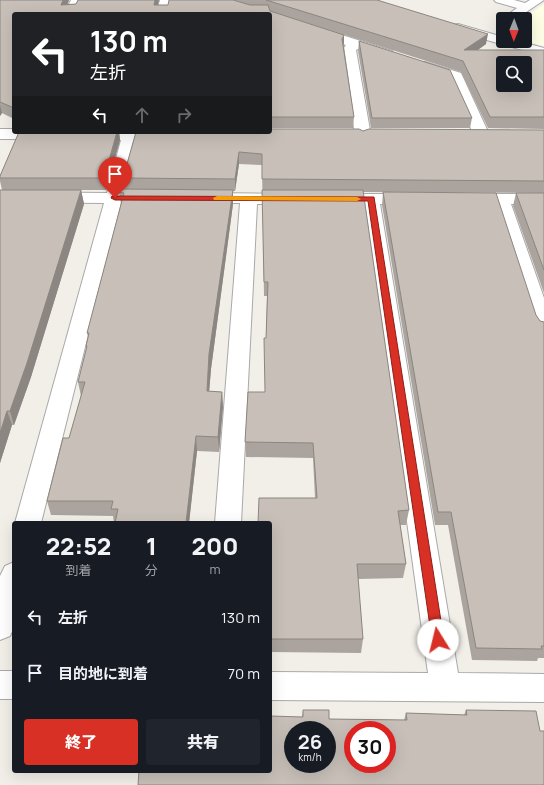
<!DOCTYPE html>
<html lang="ja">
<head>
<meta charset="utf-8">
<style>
  body { margin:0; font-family:Manrope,"Noto Sans JP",sans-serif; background:#20242c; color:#f1f3f6; height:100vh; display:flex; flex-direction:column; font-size:15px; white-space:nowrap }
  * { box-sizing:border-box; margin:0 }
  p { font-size:13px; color:#9ea1a6 }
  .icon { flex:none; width:22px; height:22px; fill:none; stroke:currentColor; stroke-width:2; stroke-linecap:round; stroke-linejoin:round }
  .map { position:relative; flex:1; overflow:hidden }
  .sheet { position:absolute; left:12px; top:521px; width:260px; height:252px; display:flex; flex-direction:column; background:#171b24; border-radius:4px; box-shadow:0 4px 16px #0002 }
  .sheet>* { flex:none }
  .hud { position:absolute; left:12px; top:12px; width:260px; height:122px; border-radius:4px; box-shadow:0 4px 16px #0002; background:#202124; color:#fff; overflow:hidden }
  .needle { width:26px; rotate:181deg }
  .controls { position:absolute; left:496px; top:12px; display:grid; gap:8px }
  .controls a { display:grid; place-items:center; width:36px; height:36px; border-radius:4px; background:#171b24; box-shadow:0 4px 16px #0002; font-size:20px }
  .speed { position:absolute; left:284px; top:721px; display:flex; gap:8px; font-size:20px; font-weight:700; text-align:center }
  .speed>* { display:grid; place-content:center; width:52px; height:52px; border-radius:50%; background:#171b24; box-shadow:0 4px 16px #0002; line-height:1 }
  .speed small { font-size:10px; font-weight:400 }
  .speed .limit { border:6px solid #d22; background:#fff; color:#111 }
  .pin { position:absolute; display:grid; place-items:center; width:34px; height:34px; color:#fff; margin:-41px -17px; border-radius:50% 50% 50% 0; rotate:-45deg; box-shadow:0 0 4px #0007 }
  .pin .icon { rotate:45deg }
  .me { position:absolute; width:44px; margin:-22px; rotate:351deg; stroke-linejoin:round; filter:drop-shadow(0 0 3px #0008) }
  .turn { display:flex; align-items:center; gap:14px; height:84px; padding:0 12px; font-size:18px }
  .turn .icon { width:52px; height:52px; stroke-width:2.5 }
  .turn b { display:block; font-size:28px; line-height:34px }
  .lanes { display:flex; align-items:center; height:38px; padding:0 12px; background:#0003; justify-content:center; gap:20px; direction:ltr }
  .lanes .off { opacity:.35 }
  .eta { display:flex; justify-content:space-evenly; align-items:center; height:68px; text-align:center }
  .eta b { font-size:24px; font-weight:800; line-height:28px }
  .action { display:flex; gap:8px; margin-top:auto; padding:8px 12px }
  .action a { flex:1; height:46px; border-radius:4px; background:#d93025; color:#fff; font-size:16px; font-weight:800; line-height:46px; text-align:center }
  .action a+a { background:#20242c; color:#f1f3f6 }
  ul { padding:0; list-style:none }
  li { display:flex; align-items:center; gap:12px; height:56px; padding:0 12px }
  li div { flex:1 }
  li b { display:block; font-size:15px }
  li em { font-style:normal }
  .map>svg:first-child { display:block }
  .education { fill:#ffffe5 }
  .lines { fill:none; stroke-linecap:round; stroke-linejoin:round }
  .minor-casing { stroke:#a9a9a9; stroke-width:2 }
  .minor { fill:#fff; fill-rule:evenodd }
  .wall { fill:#aba49e }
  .shaded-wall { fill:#8b8681 }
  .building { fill:#c7bfb8; stroke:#8b8681; fill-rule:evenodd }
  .route { fill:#d93025; stroke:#8d1f18 }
  .slow { fill:#f59e0b }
</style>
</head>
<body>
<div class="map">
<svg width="544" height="785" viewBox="0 0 544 785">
  <rect width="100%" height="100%" fill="#f2efe9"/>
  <path class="education" d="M544,4V46L525,41V19H522Z"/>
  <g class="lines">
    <defs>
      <g id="minor">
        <path d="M71,0H83L76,14H64Z"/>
        <path d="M160,0H172L168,14H156Z"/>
        <path d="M494,0H514L525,3L530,0H544L516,19H503V21L502,19L517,8L496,2Z"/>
        <path d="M270,12L392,51L394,54L392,57L387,58L358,49L356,50L371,136L368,139L363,141L358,139L355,136L343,49L346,45L270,20V14H265Z"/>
        <path d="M458,24L503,37V41H518L544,48V56L454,31L452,28L454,25Z"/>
        <path d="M425,62L461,73L490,136L487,139L482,141L477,139L474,136L450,79L420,69L418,66L420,63Z"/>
        <path d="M0,129H14V132H53L55,134L52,137L47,139H0Z"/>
        <path d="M83,132H171L173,135L170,138L137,140L123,193L157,194L159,198L157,202L151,203H121L41,523H15L104,203L0,202V192L107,193L121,140L84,138L81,135Z"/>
        <path d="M203,193L293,194L299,195L301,199L299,203L293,204H257L241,523H215L240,203H203L197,202L195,198L197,194Z"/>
        <path d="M335,194H413L419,195L421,199L419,203L413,204H380L458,673L544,674V702L270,700V672L428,673L363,204H335L329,203L327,199L329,195Z"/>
        <path d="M467,194H544V204H511L544,298V334L537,332L534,327L494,204H467L461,203L459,199L461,195Z"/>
        <path d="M14,562V627L10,636L0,640V576L5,566Z"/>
        <rect x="0" y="671" width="14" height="28"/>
      </g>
    </defs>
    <use href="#minor" class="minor-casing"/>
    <use href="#minor" class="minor"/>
  </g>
  <g class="wall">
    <path d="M0,0H69L67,5L76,4L78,0H159L158,5H168L234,0H377L486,44L478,50H544V129L488,128L461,72L276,13L344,35V46L354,117L353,128H270V14H14V119L2,113L0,116Z"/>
    <path d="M359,41L472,118L470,128H371L358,51Z"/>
    <path d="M544,130V193L363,192L409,510L406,525H400L406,564L403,578L358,579L363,639L361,653L270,652V523L315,498L313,458L246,457L245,442L265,392L266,338L267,296H264L262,165L239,164L235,191H233V204L211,369L209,391L222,392L223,407L219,452L197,451L189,523H114L113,516L51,515L47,501L69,438L81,396L78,382L86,350V346L88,337L87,333L121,204L119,192L125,189L123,178L136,132Z"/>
    <path d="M19,132H119L120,140L106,190H81L84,204L31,377L14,425H12L0,463V190H2L0,181V176Z"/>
    <path d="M383,192L536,315L540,321L544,322V658H538L537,661L472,660L448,525H435L382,205Z"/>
    <path d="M516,193H544V293L513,206Z"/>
    <path d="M303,710L329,719L404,720L406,713L464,715L466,710L540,731L544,785L302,717Z"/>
  </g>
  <g class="shaded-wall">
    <path d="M63,0H69L64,14L61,5Z"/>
    <path d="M155,0H159L155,14L154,5Z"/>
    <path d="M488,34L486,44L462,61L464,50Z"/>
    <path d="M344,35V46L342,39Z"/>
    <path d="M0,105L2,113L0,116Z"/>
    <path d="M117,132H119L120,140L106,190L104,178Z"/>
    <path d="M239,152V164L235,191V179Z"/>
    <path d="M81,190L84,204L31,377L14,425L10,411Z"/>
    <path d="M233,190V204L211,369L208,406L207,391L209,354Z"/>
    <path d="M222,392L223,407L219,452L218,437Z"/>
    <path d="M7,411L12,425L0,463V433Z"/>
    <path d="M196,436L197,451L189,523H186Z"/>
  </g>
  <g class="building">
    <path d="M0,0H63L61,5L76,4L78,0H155L154,5H168L169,0H233L250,5H268L270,11L344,35L342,39L354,117H270V14H14V108L0,102Z"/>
    <path d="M266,0H377L488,34L464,50H544V117H490L463,61ZM503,63H525V85H503Z"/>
    <path d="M359,41L450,70L472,118H372Z"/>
    <path d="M270,129H359L363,131L369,129L544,130V181L262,179V154L239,152L235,179L123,178L136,132H270Z"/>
    <path d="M19,132H117L104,178H0V176Z"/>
    <path d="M120,189L233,190L209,354L207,391L222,392L218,437L196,436L186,523H115L118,509H111L113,501H47L63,438H69L85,382H78L87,346H86L89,333H87L124,193L119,192Z"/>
    <path d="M0,190H81L27,363L10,411H7L0,433Z"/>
    <path d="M262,190H363L409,510L398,511L406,564H357L363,639H270V523H258L259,498H317L313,443L245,442L248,392H265L264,338H266L268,282H264Z"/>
    <path d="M383,192L496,193L536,315L540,321L544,322V646H541L542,649L476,648L451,512H438Z"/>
    <path d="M516,193H544V270Z"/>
    <path d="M303,710H329V719L407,720L406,713L467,715L466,710L536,711L540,731H544V785H138L139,771H270V716L303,717ZM293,730H327V764H293ZM353,730H387V764H353Z"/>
  </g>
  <path class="route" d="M112,196L374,197L444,640L442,644L438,645L434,644L432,640L368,201L115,200L111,198Z"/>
  <path class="slow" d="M217,196L357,197L361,199L357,201L214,200L213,198Z"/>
</svg>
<div class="controls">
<a><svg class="needle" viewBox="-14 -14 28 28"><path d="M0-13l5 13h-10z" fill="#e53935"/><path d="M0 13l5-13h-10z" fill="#9ea1a6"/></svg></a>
<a><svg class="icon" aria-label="search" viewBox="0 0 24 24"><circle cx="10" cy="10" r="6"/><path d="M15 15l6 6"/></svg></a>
</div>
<div class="speed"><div>26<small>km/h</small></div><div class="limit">30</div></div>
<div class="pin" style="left:115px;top:198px;background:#d93025"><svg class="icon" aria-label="arrive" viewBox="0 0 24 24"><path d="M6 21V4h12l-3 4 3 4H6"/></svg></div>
<svg class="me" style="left:438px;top:640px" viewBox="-20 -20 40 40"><circle r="19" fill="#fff"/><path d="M0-13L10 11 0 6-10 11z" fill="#d93025"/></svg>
<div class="hud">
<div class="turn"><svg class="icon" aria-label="left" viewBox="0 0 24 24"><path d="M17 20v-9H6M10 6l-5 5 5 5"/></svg><div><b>130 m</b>左折</div></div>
<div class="lanes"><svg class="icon" aria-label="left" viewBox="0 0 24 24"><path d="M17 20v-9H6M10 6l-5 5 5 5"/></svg><svg class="icon off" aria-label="ahead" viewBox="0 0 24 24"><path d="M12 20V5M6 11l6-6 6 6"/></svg><svg class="icon off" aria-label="right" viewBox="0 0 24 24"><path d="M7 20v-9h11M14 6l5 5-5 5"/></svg></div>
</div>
<section class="sheet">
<div class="eta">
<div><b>22:52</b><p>到着</p></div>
<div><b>1</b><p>分</p></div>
<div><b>200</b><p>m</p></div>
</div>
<ul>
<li><svg class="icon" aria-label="left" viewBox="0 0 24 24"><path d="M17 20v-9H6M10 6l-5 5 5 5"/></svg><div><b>左折</b></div><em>130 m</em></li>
<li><svg class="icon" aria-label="arrive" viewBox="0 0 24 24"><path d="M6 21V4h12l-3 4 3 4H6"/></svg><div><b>目的地に到着</b></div><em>70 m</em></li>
</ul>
<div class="action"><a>終了</a><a>共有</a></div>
</section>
</div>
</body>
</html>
